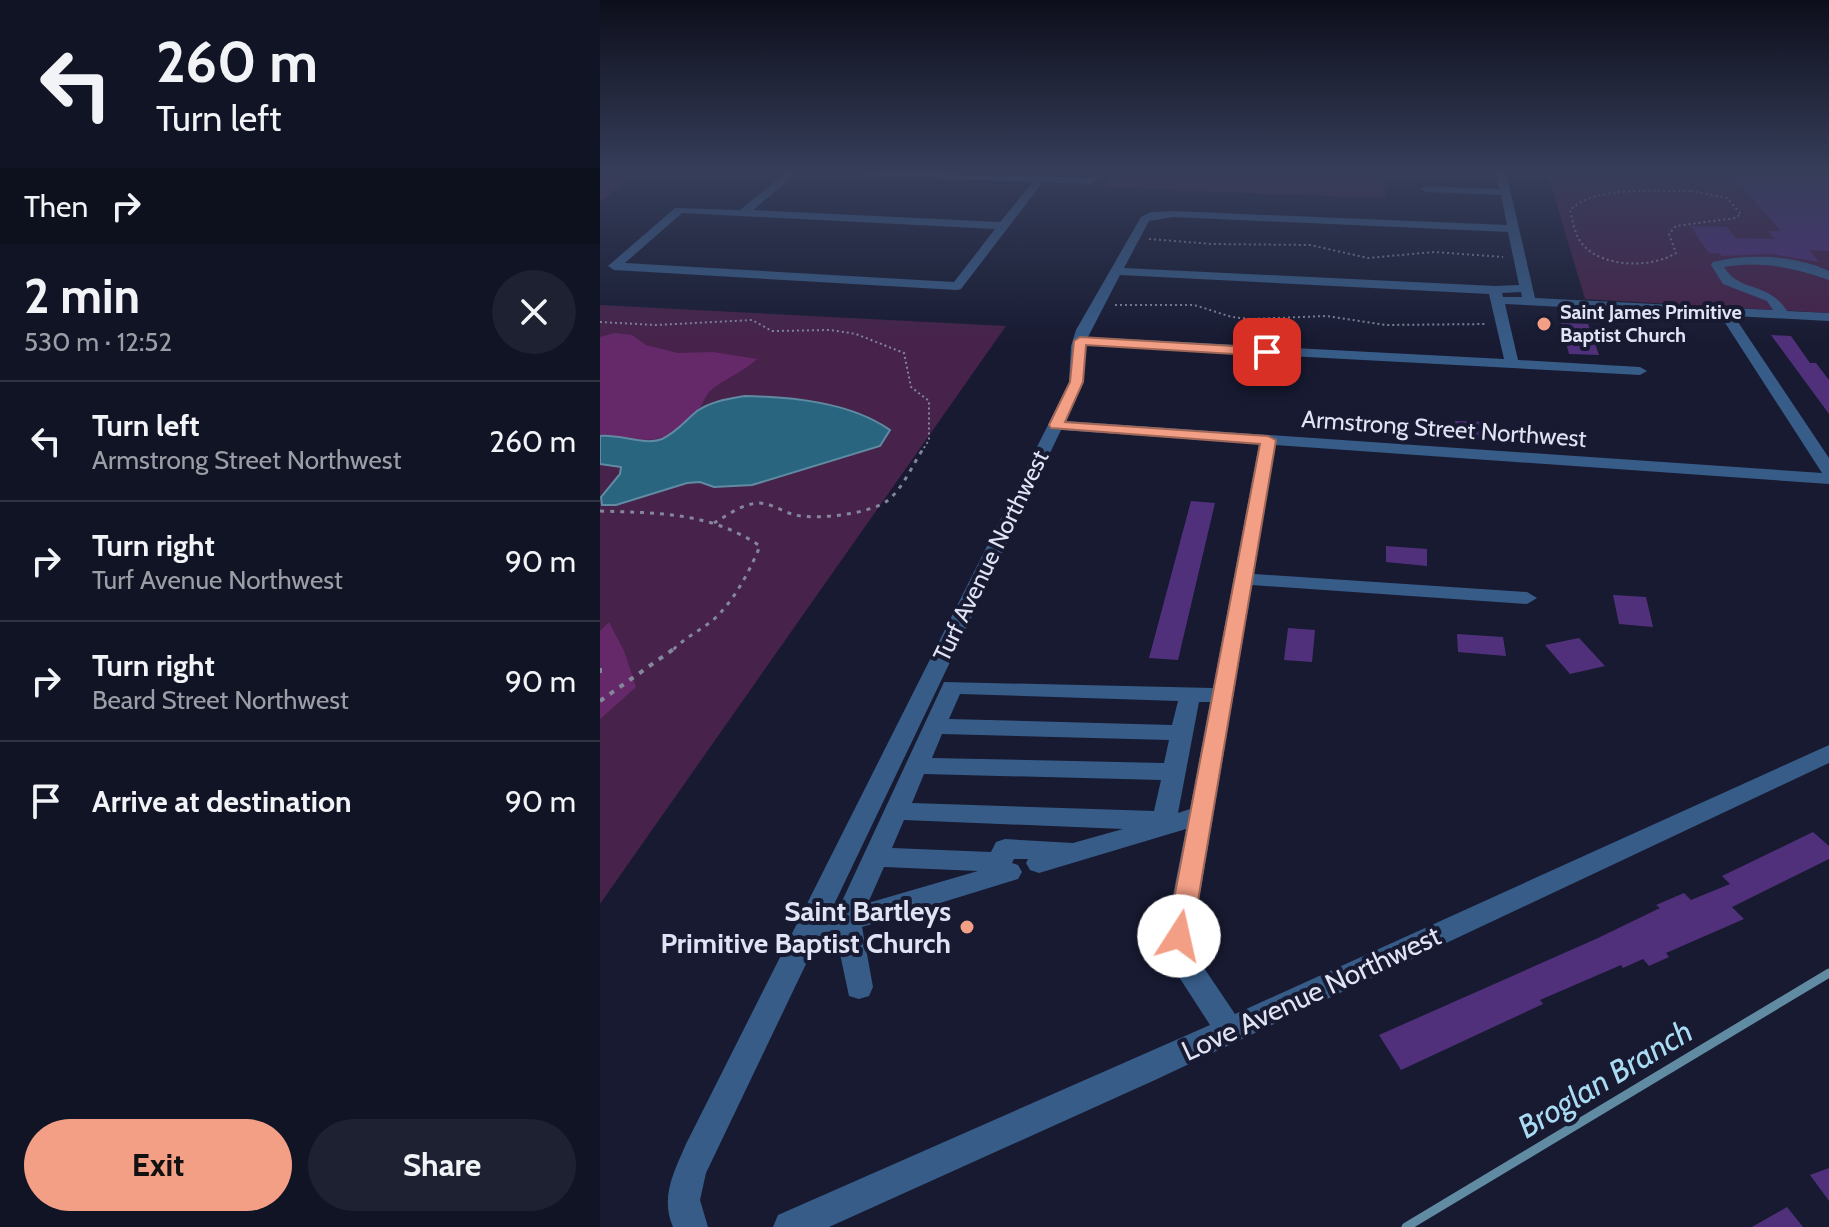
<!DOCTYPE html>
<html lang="en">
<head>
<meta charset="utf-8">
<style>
  body { margin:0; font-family:Cabin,sans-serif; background:#1e2132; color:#f1f3f6; height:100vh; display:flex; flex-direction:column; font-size:30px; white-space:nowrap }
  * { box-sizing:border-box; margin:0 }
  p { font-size:26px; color:#9c9ea7 }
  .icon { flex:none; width:44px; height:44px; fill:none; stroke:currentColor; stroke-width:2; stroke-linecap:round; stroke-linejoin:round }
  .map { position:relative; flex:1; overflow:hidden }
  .details { display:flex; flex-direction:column; background:#111425; width:600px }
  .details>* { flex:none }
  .guide { background:#111425; color:#f1f3f6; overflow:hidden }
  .pin { position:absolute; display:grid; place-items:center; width:68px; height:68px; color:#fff; margin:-34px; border-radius:16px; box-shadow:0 4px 12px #0006 }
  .me { position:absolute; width:88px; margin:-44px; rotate:10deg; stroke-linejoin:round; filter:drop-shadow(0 0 6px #0008) }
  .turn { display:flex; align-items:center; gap:28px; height:168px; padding:0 24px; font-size:36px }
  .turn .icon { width:104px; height:104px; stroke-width:2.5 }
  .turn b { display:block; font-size:56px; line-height:68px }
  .then { display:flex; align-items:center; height:76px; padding:0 24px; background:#0003; gap:16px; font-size:30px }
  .round { display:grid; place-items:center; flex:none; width:84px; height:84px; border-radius:42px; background:#1e2132 }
  .summary { display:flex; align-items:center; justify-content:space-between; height:136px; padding:0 24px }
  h1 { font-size:48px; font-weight:700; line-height:60px }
  .action { display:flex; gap:16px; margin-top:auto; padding:16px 24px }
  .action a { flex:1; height:92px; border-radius:48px; background:#f39f86; color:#111; font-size:32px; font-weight:700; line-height:92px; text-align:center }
  .action a+a { background:#1e2132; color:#f1f3f6 }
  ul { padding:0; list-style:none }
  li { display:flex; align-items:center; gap:24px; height:120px; padding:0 24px; border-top:2px solid #303342 }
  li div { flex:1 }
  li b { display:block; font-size:30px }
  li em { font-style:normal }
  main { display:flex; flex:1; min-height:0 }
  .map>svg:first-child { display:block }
  .green { fill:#47224a }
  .forest { fill:#652969 }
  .water { fill:#29657f; stroke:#608ba2; stroke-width:2 }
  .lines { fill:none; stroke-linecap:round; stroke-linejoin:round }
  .stream { stroke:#608ba2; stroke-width:9 }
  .building { fill:#51307b }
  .path-far2 { stroke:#84879b; stroke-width:2; stroke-dasharray:2 3; stroke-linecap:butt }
  .path-far1 { stroke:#84879b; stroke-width:3; stroke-dasharray:4 6; stroke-linecap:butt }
  .path { stroke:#84879b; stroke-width:4; stroke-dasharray:5 7; stroke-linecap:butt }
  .minor { fill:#375c88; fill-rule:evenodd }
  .route { fill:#f39f86; stroke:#9e6757; stroke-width:2 }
  .poi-dot { fill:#f39f86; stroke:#171a31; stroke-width:3 }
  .labels { text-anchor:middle; stroke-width:8; stroke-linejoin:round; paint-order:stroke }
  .far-poi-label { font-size:20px; font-weight:bold; fill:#e0e3f4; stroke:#171a31; text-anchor:start }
  .street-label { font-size:24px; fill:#e0e3f4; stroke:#171a31 }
  .near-poi-label { font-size:28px; font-weight:bold; fill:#e0e3f4; stroke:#171a31; text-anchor:end }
  .near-street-label { font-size:28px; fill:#e0e3f4; stroke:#171a31 }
  .near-water-label { font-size:32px; font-style:italic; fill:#a9dbf3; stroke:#171a31 }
</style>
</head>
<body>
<main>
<section class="details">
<div class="guide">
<div class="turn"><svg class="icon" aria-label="left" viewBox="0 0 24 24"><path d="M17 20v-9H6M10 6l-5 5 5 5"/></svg><div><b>260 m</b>Turn left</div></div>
<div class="then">Then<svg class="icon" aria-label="right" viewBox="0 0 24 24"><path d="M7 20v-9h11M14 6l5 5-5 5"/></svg></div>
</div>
<div class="summary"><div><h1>2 min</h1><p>530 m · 12:52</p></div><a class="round"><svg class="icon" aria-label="close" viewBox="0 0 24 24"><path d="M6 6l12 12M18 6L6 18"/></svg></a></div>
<ul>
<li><svg class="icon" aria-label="left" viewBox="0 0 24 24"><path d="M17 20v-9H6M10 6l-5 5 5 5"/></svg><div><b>Turn left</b><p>Armstrong Street Northwest</p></div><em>260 m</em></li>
<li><svg class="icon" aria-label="right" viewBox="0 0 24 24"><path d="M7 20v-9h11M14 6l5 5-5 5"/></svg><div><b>Turn right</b><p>Turf Avenue Northwest</p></div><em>90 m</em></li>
<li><svg class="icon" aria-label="right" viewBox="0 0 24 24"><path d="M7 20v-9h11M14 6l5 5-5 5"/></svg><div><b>Turn right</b><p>Beard Street Northwest</p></div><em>90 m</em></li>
<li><svg class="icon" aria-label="arrive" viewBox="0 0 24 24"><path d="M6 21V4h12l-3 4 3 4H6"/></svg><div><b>Arrive at destination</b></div><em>90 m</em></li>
</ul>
<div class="action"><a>Exit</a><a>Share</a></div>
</section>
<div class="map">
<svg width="1229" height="1227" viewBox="0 0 1229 1227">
  <rect width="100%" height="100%" fill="#171a31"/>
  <g class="green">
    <path d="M0,172H40L0,202Z"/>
    <path d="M514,172H785V198L505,188Z"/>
    <path d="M947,172H1229V313L985,299Z"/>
    <path d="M0,305L406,326L0,904Z"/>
  </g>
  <g class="forest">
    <path d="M14,333L32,335L46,345L78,353L113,352L157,359C143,372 122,380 110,391C105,396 102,406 97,412C61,450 46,439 0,436V337Z"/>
    <path d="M9,622L24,651L36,687L0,719V631Z"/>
  </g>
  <path class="water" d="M145,396C192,397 250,402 290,430L280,446L152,485L114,487L100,482L87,483L16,505H2L1,497L20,474L21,467L0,464V436C21,434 45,446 62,439C76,433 86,420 97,411C112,401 128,399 145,396Z"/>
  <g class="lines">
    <path class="stream" d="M806,1227L1229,973"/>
  </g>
  <g class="building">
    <path d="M1165,172L1229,173V251L1209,250L1219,262L1172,254L1122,256L1119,253H1109L1090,226L1127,227L1136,238L1175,239L1168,231H1181L1133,177L1170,178Z"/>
    <path d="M961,323L988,324L999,355L969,354Z"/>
    <path d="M1171,335L1191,336L1210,363H1216L1229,380V414Z"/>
    <path d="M855,421L888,422L893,439L858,438Z"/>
    <path d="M591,501L615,503L578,660L549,658Z"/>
    <path d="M786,546L827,549V566L786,562Z"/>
    <path d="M1013,595L1046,597L1053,627L1019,624Z"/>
    <path d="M688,628L715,630L712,662L684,660Z"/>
    <path d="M857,634L903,637L906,656L858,652Z"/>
    <path d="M979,638L1005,666L970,674L945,645Z"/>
    <path d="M1213,832L1229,846V859L1132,907L1144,919L1066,953L1069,957L1049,966L1043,959L1023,968L1021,965L940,1000L943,1004L801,1070L779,1035L998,938L1060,908L1056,905L1084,893L1091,900L1130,884L1122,876Z"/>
    <path d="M1229,1168V1201L1210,1175Z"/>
    <path d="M1187,1207L1203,1227H1152Z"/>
  </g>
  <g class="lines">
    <g class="path-far2">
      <path d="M1091,191L1127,198L1141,214L1135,218L1076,226L1069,234L1076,253C1052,268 1005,268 984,246C975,237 973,222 970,210C995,185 1057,192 1091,191Z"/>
      <path d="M549,239L612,244L710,245L768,258L834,252L903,257"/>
      <path d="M515,305H594L632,317L650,319L727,316L786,325L887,324"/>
      <path d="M0,322L56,325L152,320L172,331L231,330L256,334L304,353L311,387L329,401V440L322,451"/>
    </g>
    <g class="path-far1">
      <path d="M0,511C58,513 110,512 160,546C151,568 138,593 122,611C109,627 87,635 73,650"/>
      <path d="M114,523C128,515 143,503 160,503C173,504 183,512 195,515C217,520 269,514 287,501C302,490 313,464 323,449"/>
    </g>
    <g class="path">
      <path d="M0,668V675"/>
      <path d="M0,701L75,648"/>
    </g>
    <g class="minor">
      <path d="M187,172H198L153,210L400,222L433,182L258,175L253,172L491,178L496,181L491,184L443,182L361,289L357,290L14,270L8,266L75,208L140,210ZM82,213L395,229L354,282L25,263Z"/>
      <path d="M896,172H906L935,298L1173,310L1167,301L1123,284L1111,265L1113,262C1148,253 1196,255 1229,271V280C1195,268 1161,260 1124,267C1141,294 1167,280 1187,311L1229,313V321L1134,316L1229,458V484L675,445L654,574L927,592L937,598L927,604L652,585L593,936L602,965L635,1014L1229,745V763L555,1080L229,1227H173L178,1215L610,1025L579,977L565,936L586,829L439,873L430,870L426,863L428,859H414L412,863L418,865L422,872L418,879L262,927L273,987L269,996L259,999L249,996L236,935L217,941L106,1173L100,1200L108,1227H73C60,1197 74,1172 86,1144L448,425L469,382L471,346L476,330L541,217L551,212L573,211L907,225L901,195L826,192L821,189L826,186L899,189ZM573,217L908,232L919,285L895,286L524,268L549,221ZM520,275L889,294L904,359L488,337ZM921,292L922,297H903L902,293ZM905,304L1120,315L1222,473L466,421L483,382L485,345L1040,375L1047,371L1040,367L918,360ZM461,430L659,444L613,688L344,682L237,912L229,915ZM360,694L578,701L572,725L349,719ZM599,702H610L590,809L578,813ZM342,734L569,740L564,763L332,758ZM324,774L561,780L554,811L312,803ZM304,820L523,829L473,843L405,839L396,842L391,852L292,848ZM284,867L378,871L268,903Z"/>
    </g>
  </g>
  <linearGradient id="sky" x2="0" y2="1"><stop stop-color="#0d0e1b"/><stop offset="0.5" stop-color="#363e5a"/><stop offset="1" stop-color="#363e5a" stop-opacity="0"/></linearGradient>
  <rect width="1229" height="344" fill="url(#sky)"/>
  <path class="route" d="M480,337L667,348L674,352L667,356L486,345L483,382L465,422L668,436L676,440L592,936L588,943L579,946L571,943L567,936L660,444L451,428L449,425L470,382L474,341Z"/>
  <g class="poi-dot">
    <circle cx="944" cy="324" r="8"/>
    <circle cx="367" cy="927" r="8"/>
  </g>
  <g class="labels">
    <g class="far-poi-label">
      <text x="960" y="319">Saint James Primitive<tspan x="960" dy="23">Baptist Church</tspan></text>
    </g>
    <g class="street-label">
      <text transform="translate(844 429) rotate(4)" y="8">Armstrong Street Northwest</text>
      <text transform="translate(391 556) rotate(-64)" y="8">Turf Avenue Northwest</text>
    </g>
    <g class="near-poi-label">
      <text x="351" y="921">Saint Bartleys<tspan x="351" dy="32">Primitive Baptist Church</tspan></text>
    </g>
    <g class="near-street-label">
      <text transform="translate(711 993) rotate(-25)" y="10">Love Avenue Northwest</text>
    </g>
    <g class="near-water-label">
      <text transform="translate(1005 1079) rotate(-31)" y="11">Broglan Branch</text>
    </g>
  </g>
</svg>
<div class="pin" style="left:667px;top:352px;background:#d93025"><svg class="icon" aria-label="arrive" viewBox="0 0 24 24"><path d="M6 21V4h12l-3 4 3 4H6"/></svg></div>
<svg class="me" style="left:579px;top:936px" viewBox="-20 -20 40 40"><circle r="19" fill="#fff"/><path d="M0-13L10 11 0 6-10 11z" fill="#f39f86"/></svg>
</div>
</main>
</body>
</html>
